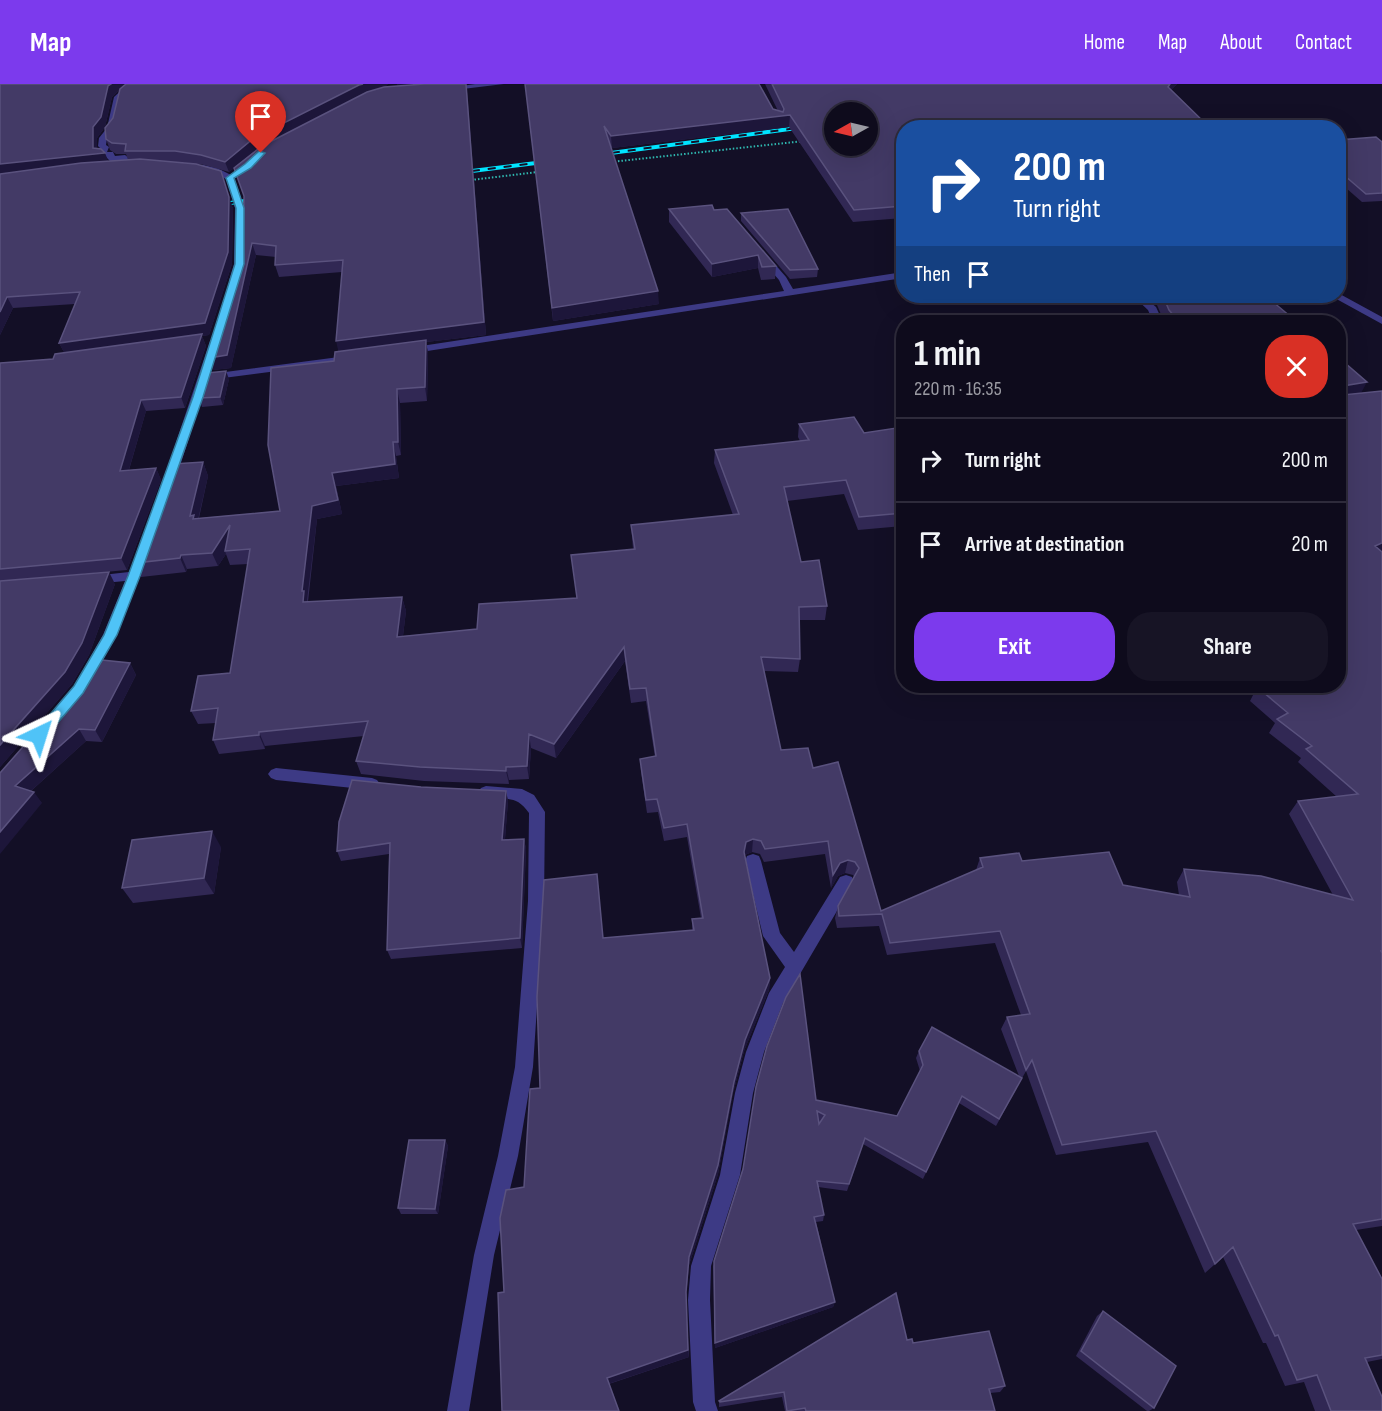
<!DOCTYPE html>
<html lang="en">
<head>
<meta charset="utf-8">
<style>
  body { margin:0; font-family:"Sofia Sans Condensed",sans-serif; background:#171425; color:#f1f3f6; height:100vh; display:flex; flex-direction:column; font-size:22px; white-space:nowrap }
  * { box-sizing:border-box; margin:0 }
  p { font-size:20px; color:#9b9ba3 }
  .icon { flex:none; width:33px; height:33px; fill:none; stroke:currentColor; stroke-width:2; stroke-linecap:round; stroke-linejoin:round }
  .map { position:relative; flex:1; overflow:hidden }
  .panel { position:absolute; left:896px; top:231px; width:450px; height:378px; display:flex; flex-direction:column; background:#0e0b1c; border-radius:24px; box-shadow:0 6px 24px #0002,0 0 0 2px #2e2b3b }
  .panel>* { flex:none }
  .top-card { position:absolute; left:896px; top:36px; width:450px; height:183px; border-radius:24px; box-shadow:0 6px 24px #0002,0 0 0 2px #2e2b3b; background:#1a4fa0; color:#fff; overflow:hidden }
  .needle { width:39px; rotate:262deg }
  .buttons { position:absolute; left:824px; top:18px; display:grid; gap:12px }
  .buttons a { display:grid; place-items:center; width:54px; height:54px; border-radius:50%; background:#0e0b1c; box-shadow:0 6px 24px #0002,0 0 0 2px #2e2b3b; font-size:30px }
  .pin { position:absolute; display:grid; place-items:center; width:51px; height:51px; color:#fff; margin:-62px -26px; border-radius:50% 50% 50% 0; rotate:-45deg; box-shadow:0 0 6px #0007 }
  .pin .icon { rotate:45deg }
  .me { position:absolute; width:66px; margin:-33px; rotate:41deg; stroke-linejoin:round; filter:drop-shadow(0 0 4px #0008) }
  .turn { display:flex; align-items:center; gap:21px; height:126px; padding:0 18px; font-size:27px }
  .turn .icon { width:78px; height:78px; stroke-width:2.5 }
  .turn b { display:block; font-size:42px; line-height:51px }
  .then { display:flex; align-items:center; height:57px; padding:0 18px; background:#0003; gap:12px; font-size:22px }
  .round { display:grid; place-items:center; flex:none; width:63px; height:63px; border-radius:24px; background:#171425 }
  .headline { display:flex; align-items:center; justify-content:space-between; height:102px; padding:0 18px }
  h1 { font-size:36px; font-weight:700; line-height:45px }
  .primary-button { display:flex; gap:12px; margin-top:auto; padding:12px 18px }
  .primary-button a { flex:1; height:69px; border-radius:24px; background:#7c3aed; color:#fff; font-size:24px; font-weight:700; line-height:69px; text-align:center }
  .primary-button a+a { background:#171425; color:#f1f3f6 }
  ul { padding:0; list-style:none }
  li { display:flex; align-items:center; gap:18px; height:84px; padding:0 18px; border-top:2px solid #2e2b3b }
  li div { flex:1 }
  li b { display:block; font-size:22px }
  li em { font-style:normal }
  header { display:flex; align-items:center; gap:36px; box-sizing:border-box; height:84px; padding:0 30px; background:#7c3aed; color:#fff }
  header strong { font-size:28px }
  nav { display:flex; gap:33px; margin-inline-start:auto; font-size:21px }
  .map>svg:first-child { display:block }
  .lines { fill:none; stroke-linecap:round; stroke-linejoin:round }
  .path { stroke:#2fb8b0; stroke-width:2; stroke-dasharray:1.5 2; stroke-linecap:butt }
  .minor { fill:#3d3a85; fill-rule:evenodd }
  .rail-casing { stroke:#00e5ff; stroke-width:4 }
  .rail { stroke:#130f26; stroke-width:2; stroke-dasharray:8; stroke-linecap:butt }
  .wall { fill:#312854 }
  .shaded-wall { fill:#1d163a }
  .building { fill:#433a66; stroke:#5a527e; stroke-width:1.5; fill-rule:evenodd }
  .route { fill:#4fc3f7; stroke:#337fa1; stroke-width:1.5 }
</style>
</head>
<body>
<header>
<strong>Map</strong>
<nav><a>Home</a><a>Map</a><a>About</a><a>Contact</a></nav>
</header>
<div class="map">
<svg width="1382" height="1327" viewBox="0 0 1382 1327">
  <rect width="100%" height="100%" fill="#130f26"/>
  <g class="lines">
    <g class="path">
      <path d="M611,78L804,57"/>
      <path d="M471,96L538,88"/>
    </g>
    <g class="minor">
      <path d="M128,0H137L122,14L115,44L107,54L106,61L109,63L107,68H113L115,72L125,71L129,74L127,84L123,87L119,84L120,77L111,78L106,73H99L100,64L98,62L99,54L107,44L114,13Z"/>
      <path d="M475,0H504L446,7L442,5Z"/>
      <path d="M203,81L217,84L233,92C247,120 251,171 237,199L229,197L234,180L235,124L226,95L212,88L200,86L199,84Z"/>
      <path d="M763,169L766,170L786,193L793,205L903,188V194L408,270L403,267L408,264L784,207L779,196L758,172Z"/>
      <path d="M1338,209L1382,233V240L1331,212H1338Z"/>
      <path d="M1133,212H1143L1156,223L1163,238H1153L1148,226Z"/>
      <path d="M215,254L220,257L210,290L354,271L359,274L354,277L208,296L174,400L172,403H164L162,400L210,257Z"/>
      <path d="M144,463L150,467L117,551L91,597H81L79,593L103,551L125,497L93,500L86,496L93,492L129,488L138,467Z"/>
      <path d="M276,684L372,694L377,696L380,700L377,704L372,706L276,696L271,694L268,690L271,686Z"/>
      <path d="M486,702L522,705L534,711L545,728L544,817L533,983L518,1072L494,1171L469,1327H447L474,1171L498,1072L515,983L528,817L529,729C514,707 502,719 481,712L478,708L481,704Z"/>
      <path d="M753,770L759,772L761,777L780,849L794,868L840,793L846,791L852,793L854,798L783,919L764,968L753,1009L740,1091L711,1182L710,1216L715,1318L718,1327H696L693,1318L688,1216L691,1182L720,1091L735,1009L746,968L769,909L785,883L763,852L745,777L747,772Z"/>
    </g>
    <defs>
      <g id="rail">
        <path d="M596,71L834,39"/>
        <path d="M456,89L552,77"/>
        <path d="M215,121L260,115"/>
      </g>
    </defs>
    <use href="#rail" class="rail-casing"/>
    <use href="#rail" class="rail"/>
  </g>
  <g class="wall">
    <path d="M0,0H126L112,13L105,43L97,54V64L108,77L128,76L126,70H116L110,66L106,55L388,0L384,3L397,2V0L467,7L486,251L426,258L428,269L427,317L400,319L401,371L396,372L399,394L336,402L342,430L317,435L308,518L402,513L406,527L403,552L477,545L576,514L633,465L631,441L733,431L714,379L715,366L800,357L798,353L799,340L864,349L903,343V442L858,446L844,410L787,417L801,478L827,522L825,536H800V575L798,588L764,587L781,666L813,684L881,827L976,786L980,774L1022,777L1123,801L1179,811L1177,798L1184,785L1333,811L1289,730L1298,717L1337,713L1298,678L1301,674L1269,649L1275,639L1250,617L1257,603L1338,602V273L1361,309L1382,307V1142L1356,1146L1382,1195V1275L1367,1278L1382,1327H1315L1304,1298L1285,1302L1266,1259H1263L1223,1173L1205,1189L1148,1058L1056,1071L1026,987L996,1042L959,1019L923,1095L863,1060L847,1107L818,1103L824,1131L823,1137L816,1138L835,1218L833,1223L715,1264L713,1182L816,1016L897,1032L920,987L916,974L919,967L1019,992L1001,945L1007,933L1021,931L995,859L887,871L879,842L837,844L835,834L838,822L854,793L853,791L845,789L838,792L831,804L825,770L764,778L760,770L752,768L745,771L770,894L769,906L744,967L733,1009L718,1090L689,1181L686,1214L689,1273L609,1300L504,1208L524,1103L540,1004L603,854L692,846V835L701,834L687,753L664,757L658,728L647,729L641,688L640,675L655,673L646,617L631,619L625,577L556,674L531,664L529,695L509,696V700L424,697L361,690L356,677L364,652L265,662V665L219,670L213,656L216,639L198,640L191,627L230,589L248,480L230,481L226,470L218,482L187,485L186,488L141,493L135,479L203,378L208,392L199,434L280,427L334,277L338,267L342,188L279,193L275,181L276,173L256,171L231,284L213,286L209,274L243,168L260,64L229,88L204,81L198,80L233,124L232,180L209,251L202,252L206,262L185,324L146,327L129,386L156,384L161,396L127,486L60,492L115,500L89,571L72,600L0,683V279L53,275L64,268L59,259L75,220L13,224L0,251Z"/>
    <path d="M525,0L773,25L778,27L765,0H1177L1171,6L903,44V134L853,138L789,43L612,64L610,62L659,220L553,237Z"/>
    <path d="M1338,56L1382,58V117L1362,118L1338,97Z"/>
    <path d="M669,125L714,126L776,182L775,195L761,196L758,184L712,193L669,138Z"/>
    <path d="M741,129L818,185L817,193L790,195L741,137Z"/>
    <path d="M1146,212H1266L1297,238H1142L1163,235L1157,221Z"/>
    <path d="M229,295L223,321L202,323L199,314Z"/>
    <path d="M130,579L136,591L102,658L86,657L31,707L42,719L0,689Z"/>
    <path d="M421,703L506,707L508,717L505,755H524L526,765L522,864L391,875L387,866L389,770L341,777L337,767Z"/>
    <path d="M221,763L214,810L133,819L122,804Z"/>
    <path d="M445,1056L448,1062L438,1130H401L398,1124Z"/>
    <path d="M1103,1227L1154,1324L1149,1327H1147L1076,1272L1097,1232Z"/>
    <path d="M907,1256L1005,1302L1000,1308L990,1309L995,1327H785L782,1313L719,1323V1317Z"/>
  </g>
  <g class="shaded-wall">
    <path d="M111,0H126L112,13L105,43L97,54V69H105L109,79L0,91V80L93,64V43L108,2Z"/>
    <path d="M363,0H388L382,6L361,11L257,65L229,88L225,78L254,54L359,1Z"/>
    <path d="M397,0H448L397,4Z"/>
    <path d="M466,0L486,251L426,258L428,269L427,317L425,303L339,270L336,257Z"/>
    <path d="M1170,0H1177L1164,14L1168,3Z"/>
    <path d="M790,31L789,43L612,64L611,52Z"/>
    <path d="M229,113L233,124L232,180L209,251L202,252L206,262L185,324L181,313L65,270L59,259Z"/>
    <path d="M252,159L256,171L231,284L213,286L209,274Z"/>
    <path d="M758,171V184L712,193V180Z"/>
    <path d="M658,207L659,220L553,237L552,224Z"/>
    <path d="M7,213L13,224L0,251V228Z"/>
    <path d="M226,287L229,295L223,321L220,313Z"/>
    <path d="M1367,298L1360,311L1338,315L1343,302Z"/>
    <path d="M397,305L400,319L401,371L398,358Z"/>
    <path d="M141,316L146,327L125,399L120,387Z"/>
    <path d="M393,358L396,372L399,394L336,402L342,430L317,435L307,516L309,521L303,518L302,507L312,422L332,389Z"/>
    <path d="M203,378L208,392L197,440L190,432Z"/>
    <path d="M156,384L161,396L127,486L121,474Z"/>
    <path d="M230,441L225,467L226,470L218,482L212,469Z"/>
    <path d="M1382,459V469L1375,462Z"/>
    <path d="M181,471L187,485L186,488L180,474Z"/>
    <path d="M109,488L115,500L89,571L72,600L0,683V661Z"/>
    <path d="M402,513L406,527L401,567L397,553Z"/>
    <path d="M624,563L625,577L556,674L554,660Z"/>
    <path d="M130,579L136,591L102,658L95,646Z"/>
    <path d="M79,645L86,657L23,714L15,702Z"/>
    <path d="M259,648L265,662V665L259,651Z"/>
    <path d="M529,650L531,664L529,695L527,682Z"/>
    <path d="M506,683L509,696V700L506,687Z"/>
    <path d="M506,707L508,717L504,766L502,756Z"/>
    <path d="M34,708L42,719L0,770V748Z"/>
    <path d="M212,747L221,763L214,810L204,794Z"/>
    <path d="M524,755L526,765L522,864L520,854Z"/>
    <path d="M753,755L752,768L745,771L744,768L746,758Z"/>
    <path d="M848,776L845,789L838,792L831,804L833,791L840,779Z"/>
    <path d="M770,894L769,906L744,967L733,1009L718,1090L689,1181L686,1216L689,1173L734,998L745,956Z"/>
    <path d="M445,1056L448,1062L438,1130L435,1125Z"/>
    <path d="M835,1218L833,1223L715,1264V1259Z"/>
    <path d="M688,1266L689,1273L608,1300L607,1294Z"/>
  </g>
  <g class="building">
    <path d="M0,0H111L108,2L101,33L93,43V64L101,65L105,69L0,80Z"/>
    <path d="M126,0H363L359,1L254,54L225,78L201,71L175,67H125L126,60L112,59L106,55L105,44L113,34L120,5Z"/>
    <path d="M424,0H466L484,238L336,257L343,176L275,181L276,162L252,159L227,271L209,274L243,168L244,112L234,84L262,62L367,8L384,3Z"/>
    <path d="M525,0H759L773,25L783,28L784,25L772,0H1170L1168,3L1210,44H903V122L854,126L790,31L611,52L604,42L658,207L552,224ZM834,28H867V62H834Z"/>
    <path d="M1376,53L1382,58V109L1366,110L1338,86V56Z"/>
    <path d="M140,75L196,80L221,87L229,113L228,168L205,239L59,259L80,208L7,213L0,228V90L81,79Z"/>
    <path d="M712,121L714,126L727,125L776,182L762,183L758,171L712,180L669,125Z"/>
    <path d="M788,125L818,185L790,186L741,129Z"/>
    <path d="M1163,212H1266L1297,238H1143L1175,233L1169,226Z"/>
    <path d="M202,250L181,313L141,316L120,387L156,384L121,474L0,485V279L53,275L55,270Z"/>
    <path d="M426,256L425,303L397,305L398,358H393L395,380L332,389L338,416L312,422L302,507H304L303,518L402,513L397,553L477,545L479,520L577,514L571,471L635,465L631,441L739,430L715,366L809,356L799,340L854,333L864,349L903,343V429L859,433L846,396L784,403L801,478L819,476L827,522L799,523L800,575L761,573L781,666L808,664L813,684L838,678L881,827L983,783L980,774L1019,769L1022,777L1109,768L1123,801L1190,813L1184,785L1261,792L1353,816L1298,717L1358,710L1306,665L1312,662L1277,635L1288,629L1257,603L1261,602H1338V563L1345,559L1338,557V273L1367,298L1343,302V311L1382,307V459L1375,462L1382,468V867H1381L1382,869V1135L1353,1140L1382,1195V1271L1365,1274L1382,1313V1327H1331L1317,1291L1297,1296L1278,1251L1275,1252L1233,1163L1215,1180L1156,1047L1062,1061L1032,976L1026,986L1007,933L1030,930L1000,847L890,859L882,830L839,832L838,822L859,784L855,778L848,776L840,779L833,791L828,757L765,765L761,757L753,755L746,758L744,768L770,894L745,956L734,998L718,1081L689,1173L686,1208L688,1266L607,1294L619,1327H502L498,1209L504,1208L500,1134L506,1106L524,1103L530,1005L540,1004L537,913L544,796L597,790L603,854L694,846L692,835L703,834L687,740L664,744L657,715L646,716L640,675L656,672L646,604L630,605L624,563L554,660L529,650L527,682L506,683V687L420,683L356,677L368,637L259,648V651L213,656L218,624L191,627L198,592L230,589L250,465L225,467L230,441L212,469L181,471L180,474L135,479L173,380L203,378L190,432L194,431L193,435L280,427L268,361L271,284L334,277L335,268Z"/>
    <path d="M226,287L220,313L199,314L207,289Z"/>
    <path d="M109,488L82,559L65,588L0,661V497Z"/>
    <path d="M92,575L130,579L95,646L79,645L15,702L34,708L0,748V689L79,599Z"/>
    <path d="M352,696L421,703L506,707L502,756L524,755L520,854L387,866L390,759L337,767L339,738Z"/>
    <path d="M212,747L204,794L122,804L132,756Z"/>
    <path d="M800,890L816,1016L897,1032L923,981L919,967L932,943L1022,994L999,1035L962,1012L926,1088L865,1054L849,1100L817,1097L824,1131L814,1133L835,1218L715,1259L714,1177L743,1085L756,1003L767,962L786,913ZM817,1027L825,1031L819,1040Z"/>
    <path d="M409,1056H445L435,1125L398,1124Z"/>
    <path d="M896,1209L907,1256L912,1255L913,1259L989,1247L1005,1302L989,1305L995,1327H806L805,1324L787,1327L784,1308L720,1318L719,1317Z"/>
    <path d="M1103,1227L1176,1282L1154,1324L1081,1267Z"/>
  </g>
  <path class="route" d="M259,67L265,69L251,84L234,94L244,124V180L203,313L140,492L117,551L83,609L44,655H35L33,651L35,648L74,602L104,551L128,492L193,313L235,180L236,124L226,94L245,80Z"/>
</svg>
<div class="buttons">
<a><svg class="needle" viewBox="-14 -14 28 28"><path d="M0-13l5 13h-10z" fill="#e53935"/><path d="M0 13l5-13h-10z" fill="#9b9ba3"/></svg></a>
</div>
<div class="pin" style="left:261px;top:69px;background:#d93025"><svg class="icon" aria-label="arrive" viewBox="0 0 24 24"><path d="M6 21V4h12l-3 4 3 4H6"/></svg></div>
<svg class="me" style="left:39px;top:651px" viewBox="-20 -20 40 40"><path d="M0-17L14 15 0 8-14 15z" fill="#4fc3f7" stroke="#fff" stroke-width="4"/></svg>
<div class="top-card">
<div class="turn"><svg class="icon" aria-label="right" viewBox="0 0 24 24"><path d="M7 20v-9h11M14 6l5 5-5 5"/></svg><div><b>200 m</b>Turn right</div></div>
<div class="then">Then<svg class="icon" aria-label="arrive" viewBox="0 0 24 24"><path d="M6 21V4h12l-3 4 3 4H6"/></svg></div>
</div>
<section class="panel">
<div class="headline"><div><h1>1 min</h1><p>220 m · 16:35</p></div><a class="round" style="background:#d93025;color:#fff"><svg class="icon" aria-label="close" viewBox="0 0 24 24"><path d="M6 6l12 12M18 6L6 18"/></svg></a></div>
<ul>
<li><svg class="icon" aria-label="right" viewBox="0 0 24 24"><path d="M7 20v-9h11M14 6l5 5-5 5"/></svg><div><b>Turn right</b></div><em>200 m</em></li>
<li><svg class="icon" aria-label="arrive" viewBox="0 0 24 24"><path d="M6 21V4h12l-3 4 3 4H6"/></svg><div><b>Arrive at destination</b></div><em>20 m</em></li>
</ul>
<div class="primary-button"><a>Exit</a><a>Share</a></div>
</section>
</div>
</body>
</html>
